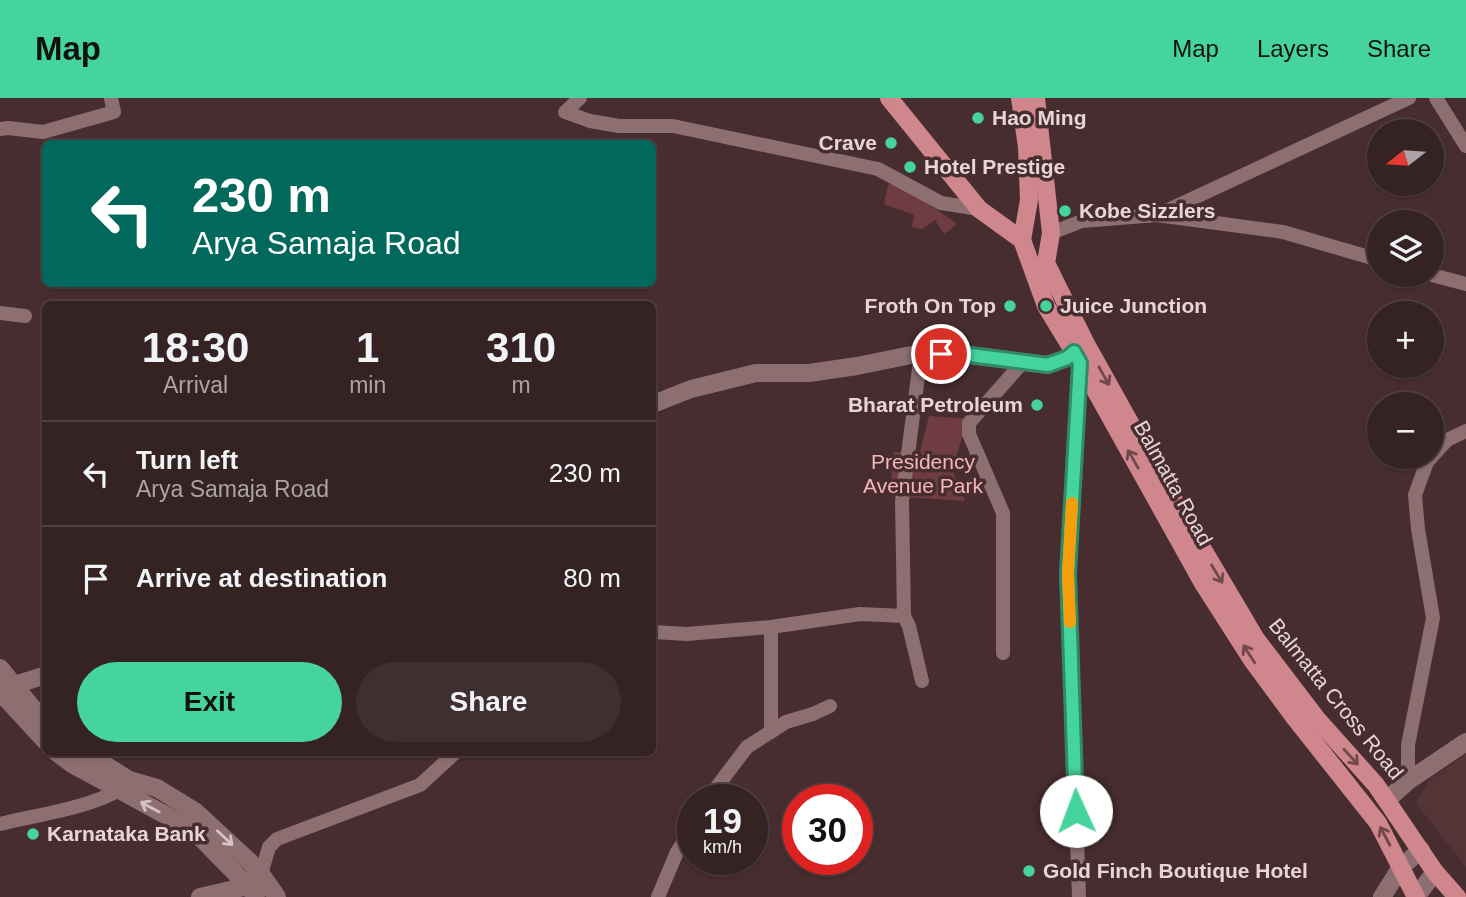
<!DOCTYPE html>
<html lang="en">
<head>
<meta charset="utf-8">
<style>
  body { margin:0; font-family:Arial,sans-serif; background:#402f30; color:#f1f3f6; height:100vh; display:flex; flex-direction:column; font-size:26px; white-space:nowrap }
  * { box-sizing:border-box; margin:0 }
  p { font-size:23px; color:#aaa4a6 }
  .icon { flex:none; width:38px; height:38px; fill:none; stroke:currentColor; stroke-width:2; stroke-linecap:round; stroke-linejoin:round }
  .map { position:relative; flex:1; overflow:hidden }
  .drawer { position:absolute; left:42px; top:203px; width:614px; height:455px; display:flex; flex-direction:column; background:#352223; border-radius:10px; box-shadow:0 2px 5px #0004,0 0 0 2px #4f3f41 }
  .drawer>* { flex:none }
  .top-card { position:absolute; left:42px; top:42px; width:614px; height:147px; border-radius:10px; box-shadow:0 2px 5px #0004,0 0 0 2px #4f3f41; background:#00695c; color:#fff; overflow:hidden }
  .needle { width:46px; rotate:253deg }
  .buttons { position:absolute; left:1367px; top:21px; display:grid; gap:14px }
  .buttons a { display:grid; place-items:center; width:77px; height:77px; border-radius:50%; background:#352223; box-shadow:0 2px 5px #0004,0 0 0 2px #4f3f41; font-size:35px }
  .speed { position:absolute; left:677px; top:686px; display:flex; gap:14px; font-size:35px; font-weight:700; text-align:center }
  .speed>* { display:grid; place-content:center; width:91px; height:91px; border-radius:50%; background:#352223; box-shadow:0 2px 5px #0004,0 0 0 2px #4f3f41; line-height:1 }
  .speed small { font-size:18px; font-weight:400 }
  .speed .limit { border:10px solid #d22; background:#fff; color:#111 }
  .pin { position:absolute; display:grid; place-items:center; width:60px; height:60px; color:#fff; margin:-30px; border:4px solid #fff; border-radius:50%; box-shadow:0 2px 7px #0007 }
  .me { position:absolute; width:77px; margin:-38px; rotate:358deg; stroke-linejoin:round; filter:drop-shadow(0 0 5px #0008) }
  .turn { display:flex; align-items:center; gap:24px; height:147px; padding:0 35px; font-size:32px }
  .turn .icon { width:91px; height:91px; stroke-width:2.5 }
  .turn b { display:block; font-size:49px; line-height:60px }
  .eta { display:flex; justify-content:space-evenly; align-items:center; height:119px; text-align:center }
  .eta b { font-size:42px; font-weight:700; line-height:49px }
  .primary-button { display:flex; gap:14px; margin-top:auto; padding:14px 35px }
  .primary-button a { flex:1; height:80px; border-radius:42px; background:#46d49e; color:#111; font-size:28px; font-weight:700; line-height:80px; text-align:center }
  .primary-button a+a { background:#402f30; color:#f1f3f6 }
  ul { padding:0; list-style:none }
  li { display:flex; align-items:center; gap:21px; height:105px; padding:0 35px; border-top:2px solid #4f3f41 }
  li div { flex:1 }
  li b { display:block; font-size:26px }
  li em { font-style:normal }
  header { display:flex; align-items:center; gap:42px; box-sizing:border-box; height:98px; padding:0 35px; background:#46d49e; color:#111 }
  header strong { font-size:33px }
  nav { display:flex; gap:38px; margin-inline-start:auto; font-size:24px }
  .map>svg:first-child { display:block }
  .built { fill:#553437 }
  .green { fill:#6e3c41 }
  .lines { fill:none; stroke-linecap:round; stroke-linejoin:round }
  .minor { stroke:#8d6f71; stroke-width:14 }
  .tertiary { stroke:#8d6f71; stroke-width:18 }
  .secondary { stroke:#8d6f71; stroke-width:18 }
  .primary { stroke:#d0868d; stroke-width:18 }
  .oneway { stroke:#70484b }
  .oneway2 { stroke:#d6c1c3 }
  .route-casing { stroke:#2e8a67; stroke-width:18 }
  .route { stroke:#46d49e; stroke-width:12 }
  .slow { stroke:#f59e0b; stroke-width:12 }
  .poi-dot { fill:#46d49e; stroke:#472d2f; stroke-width:2.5 }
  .labels { text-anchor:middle; stroke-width:7; stroke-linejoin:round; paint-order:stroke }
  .poi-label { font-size:21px; font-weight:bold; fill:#e8d6d7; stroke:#472d2f; text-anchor:start }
  .park-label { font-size:21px; fill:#f6b5ba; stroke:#472d2f }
  .street-label { font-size:21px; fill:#e8d6d7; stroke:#472d2f }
</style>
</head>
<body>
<header>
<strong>Map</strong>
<nav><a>Map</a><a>Layers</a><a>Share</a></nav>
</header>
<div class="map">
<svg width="1466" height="799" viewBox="0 0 1466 799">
  <rect width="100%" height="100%" fill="#472d2f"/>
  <path class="built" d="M1466,656V769L1416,705L1429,682Z"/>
  <g class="green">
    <path d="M895,85L904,90L952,122L957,126L944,136L935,122L922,131L912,129L914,117L884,106L888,87Z"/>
    <path d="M929,318L968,321L952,372L965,403L889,398L894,354H920Z"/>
  </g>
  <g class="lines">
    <g class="minor">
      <path d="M580,0L565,14L590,23L619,28H673L878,71L941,105L979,111"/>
      <path d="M1436,0L1466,48"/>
      <path d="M0,31L8,30L43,34L114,14L111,0"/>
      <path d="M1157,117L1409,0"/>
      <path d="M1051,135L1082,123L1157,117L1283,134L1379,162"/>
      <path d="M1432,177L1466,186"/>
      <path d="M0,215L25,218"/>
      <path d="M921,255L902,403L904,518L909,528L922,583"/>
      <path d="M653,534L687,536L771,529L860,516L904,518"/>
      <path d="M1003,555V415L969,336V325L1023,264"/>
      <path d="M771,634V529"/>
      <path d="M1408,683V647L1433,520L1418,431L1415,397L1427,364L1447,342L1466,333"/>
      <path d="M709,702L719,686L747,649L786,624L813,616L830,608"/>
      <path d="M0,726C35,717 89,710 119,692"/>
      <path d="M261,776L269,749L277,741L420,687L456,654"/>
      <path d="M658,799L677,754L693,729"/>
      <path d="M1079,799L1068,475L1080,265"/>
    </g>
    <g class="tertiary">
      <path d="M653,306L691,291L756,275H809L857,268L921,255L962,256L1047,267L1067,260L1074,254"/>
      <path d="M2,591L46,577"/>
      <path d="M1387,702L1408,683L1466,644"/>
      <path d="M200,799L248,788L258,779"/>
    </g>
    <g class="secondary">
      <path d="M0,570L31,608L46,622"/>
      <path d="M0,594L46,644"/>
      <path d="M56,654L72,666L193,732L248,788L256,799"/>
      <path d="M85,654L129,682L157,690L196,714L250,764L261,776L277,799"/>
      <path d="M1382,799L1401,769L1421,752"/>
      <path d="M1416,799L1435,774"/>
    </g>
    <g class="primary">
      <path d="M889,0L979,111L1022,142L1046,208L1074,254L1204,487L1252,562L1294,619L1378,725L1416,799"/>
      <path d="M1020,0L1027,49L1029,102L1022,142"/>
      <path d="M1036,0L1051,135L1046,165L1086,246L1159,377L1256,541L1317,621L1376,687L1435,774L1457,799"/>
    </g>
  </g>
  <defs><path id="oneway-shaft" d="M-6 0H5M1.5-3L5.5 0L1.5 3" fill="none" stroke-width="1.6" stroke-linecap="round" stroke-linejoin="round" transform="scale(1.75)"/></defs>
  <g class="oneway">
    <use href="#oneway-shaft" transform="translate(1104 278) rotate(61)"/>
    <use href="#oneway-shaft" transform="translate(1133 361) rotate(-120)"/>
    <use href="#oneway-shaft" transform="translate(1217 476) rotate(59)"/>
    <use href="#oneway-shaft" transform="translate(1249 556) rotate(-123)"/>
    <use href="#oneway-shaft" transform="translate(1351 659) rotate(48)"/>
    <use href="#oneway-shaft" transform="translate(1385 738) rotate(-118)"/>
  </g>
  <g class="oneway2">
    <use href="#oneway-shaft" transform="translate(150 709) rotate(-152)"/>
    <use href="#oneway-shaft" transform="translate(225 740) rotate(43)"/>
  </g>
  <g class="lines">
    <defs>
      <path id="route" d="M941,256H962L1048,267L1067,260L1074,254L1080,265L1068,475L1076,713"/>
    </defs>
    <use href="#route" class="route-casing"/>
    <use href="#route" class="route"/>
    <path class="slow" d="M1070,524L1068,475L1072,405"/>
  </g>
  <g class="poi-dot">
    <circle cx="978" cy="20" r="7"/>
    <circle cx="891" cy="45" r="7"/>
    <circle cx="910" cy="69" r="7"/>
    <circle cx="1065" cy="113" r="7"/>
    <circle cx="1010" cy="208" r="7"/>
    <circle cx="1046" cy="208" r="7"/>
    <circle cx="1037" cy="307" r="7"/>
    <circle cx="33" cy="736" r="7"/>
    <circle cx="1029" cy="773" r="7"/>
  </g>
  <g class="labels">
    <g class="poi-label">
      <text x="992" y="27">Hao Ming</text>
      <text x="877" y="52" text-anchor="end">Crave</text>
      <text x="924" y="76">Hotel Prestige</text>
      <text x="1079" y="120">Kobe Sizzlers</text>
      <text x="996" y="215" text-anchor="end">Froth On Top</text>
      <text x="1060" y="215">Juice Junction</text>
      <text x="1023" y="314" text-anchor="end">Bharat Petroleum</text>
      <text x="47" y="743">Karnataka Bank</text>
      <text x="1043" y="780">Gold Finch Boutique Hotel</text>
    </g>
    <g class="park-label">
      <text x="923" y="371">Presidency<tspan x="923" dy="24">Avenue Park</tspan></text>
    </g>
    <g class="street-label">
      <text transform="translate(1173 385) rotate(61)" y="7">Balmatta Road</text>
      <text transform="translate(1336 601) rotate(51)" y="7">Balmatta Cross Road</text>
    </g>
  </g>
</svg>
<div class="buttons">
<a><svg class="needle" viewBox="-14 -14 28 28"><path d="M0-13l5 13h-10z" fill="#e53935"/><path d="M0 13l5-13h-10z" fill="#aaa4a6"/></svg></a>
<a><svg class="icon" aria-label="layers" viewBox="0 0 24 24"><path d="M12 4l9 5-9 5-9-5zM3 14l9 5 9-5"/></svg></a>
<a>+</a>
<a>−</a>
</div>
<div class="speed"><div>19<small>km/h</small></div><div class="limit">30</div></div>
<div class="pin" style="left:941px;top:256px;background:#d93025"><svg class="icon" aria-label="arrive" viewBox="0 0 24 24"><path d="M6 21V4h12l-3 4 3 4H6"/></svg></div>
<svg class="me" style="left:1076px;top:713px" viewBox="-20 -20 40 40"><circle r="19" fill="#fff"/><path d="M0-13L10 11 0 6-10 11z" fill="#46d49e"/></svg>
<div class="top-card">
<div class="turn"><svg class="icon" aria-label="left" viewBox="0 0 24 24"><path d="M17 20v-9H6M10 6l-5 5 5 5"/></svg><div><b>230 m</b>Arya Samaja Road</div></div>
</div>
<section class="drawer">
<div class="eta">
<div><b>18:30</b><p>Arrival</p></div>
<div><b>1</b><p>min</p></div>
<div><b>310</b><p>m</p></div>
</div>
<ul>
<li><svg class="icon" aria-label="left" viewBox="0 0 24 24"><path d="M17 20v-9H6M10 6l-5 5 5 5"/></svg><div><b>Turn left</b><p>Arya Samaja Road</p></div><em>230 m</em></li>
<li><svg class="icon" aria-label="arrive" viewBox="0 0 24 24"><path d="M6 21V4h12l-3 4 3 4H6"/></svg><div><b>Arrive at destination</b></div><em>80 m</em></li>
</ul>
<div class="primary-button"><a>Exit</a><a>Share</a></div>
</section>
</div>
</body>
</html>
